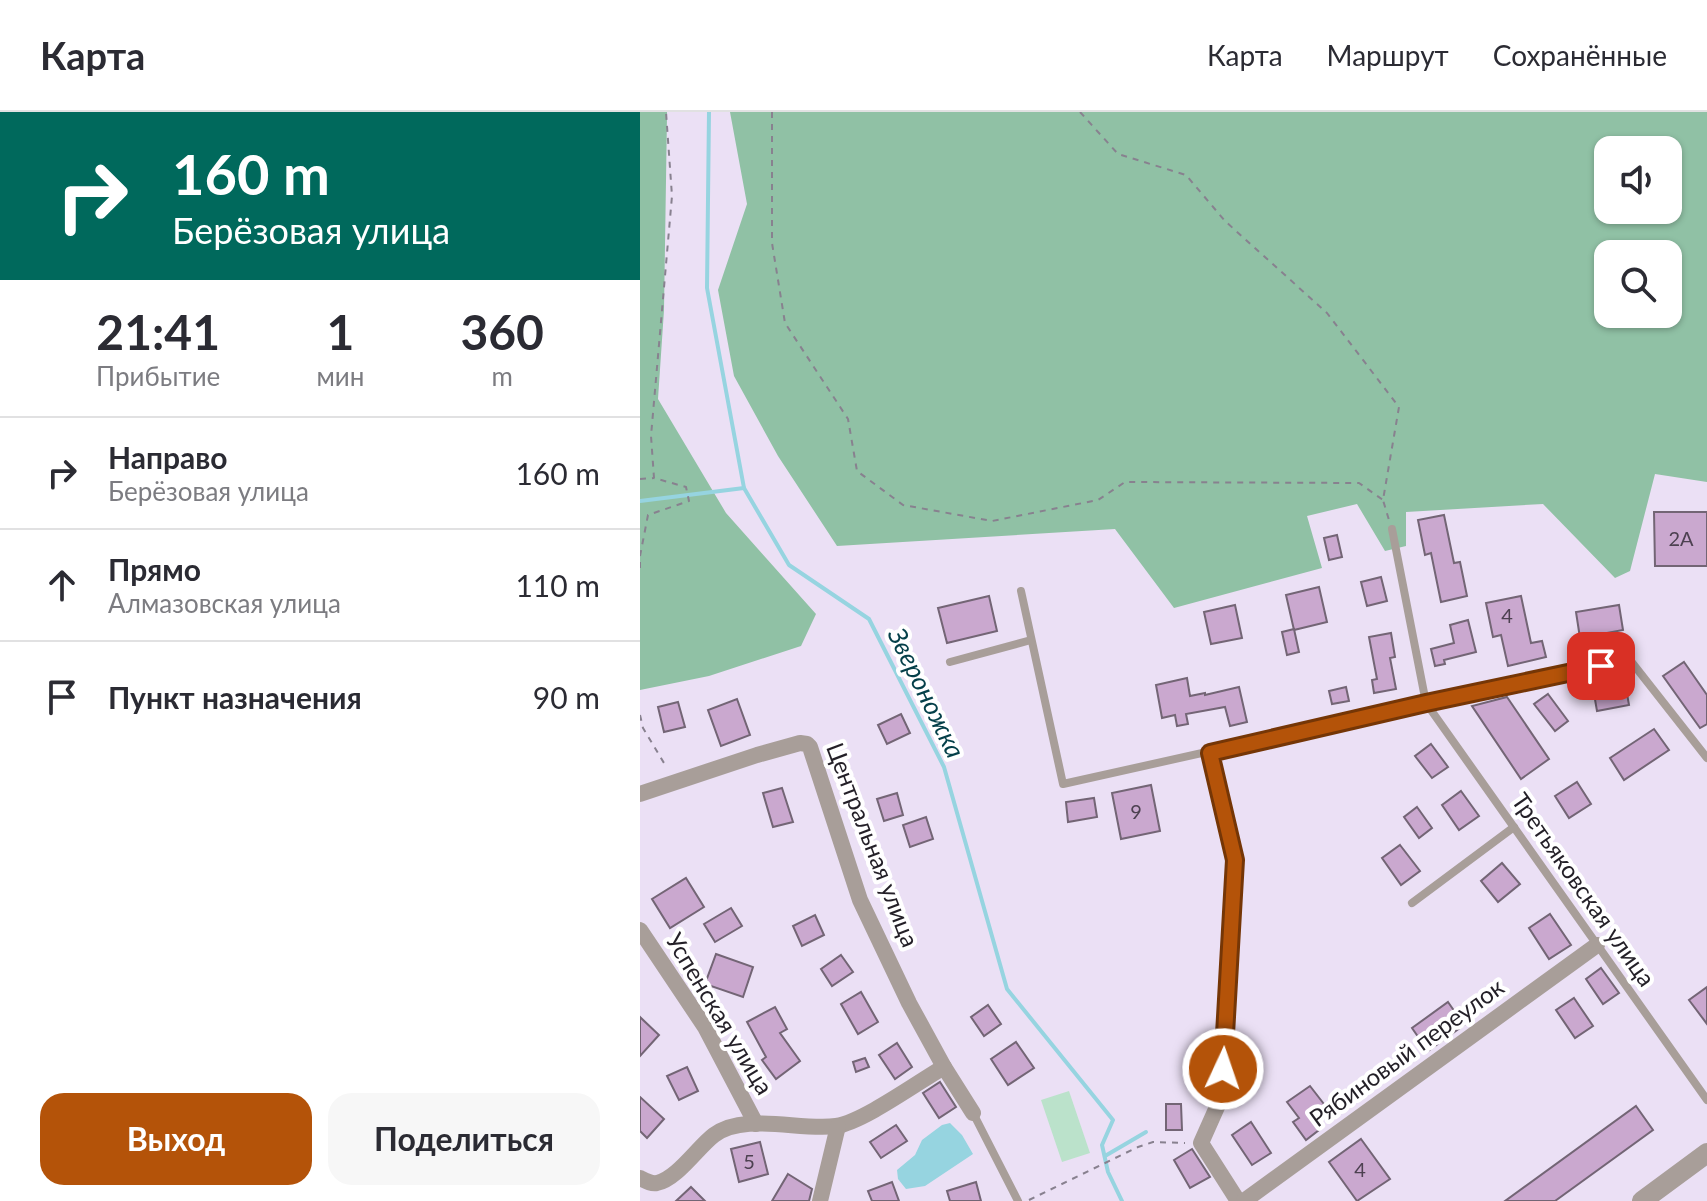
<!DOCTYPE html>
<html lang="ru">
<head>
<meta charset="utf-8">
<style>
  body { margin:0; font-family:Lato,sans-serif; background:#f7f7f7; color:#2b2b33; height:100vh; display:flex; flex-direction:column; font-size:30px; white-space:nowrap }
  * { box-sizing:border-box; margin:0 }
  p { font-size:26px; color:#7c7c81 }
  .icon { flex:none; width:44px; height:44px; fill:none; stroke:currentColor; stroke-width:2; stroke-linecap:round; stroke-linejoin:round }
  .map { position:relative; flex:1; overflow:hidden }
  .side { display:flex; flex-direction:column; background:#fff; width:640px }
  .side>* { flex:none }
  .hud { background:#00695c; color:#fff; overflow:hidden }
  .buttons { position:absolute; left:954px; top:24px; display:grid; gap:16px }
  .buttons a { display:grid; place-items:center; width:88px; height:88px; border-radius:16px; background:#fff; box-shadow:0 2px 6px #0004; font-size:40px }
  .pin { position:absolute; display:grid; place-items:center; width:68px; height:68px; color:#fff; margin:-34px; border-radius:16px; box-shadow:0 4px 12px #0006 }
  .me { position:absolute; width:88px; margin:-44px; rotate:3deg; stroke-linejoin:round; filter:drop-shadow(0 0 6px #0008) }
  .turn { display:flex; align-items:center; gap:28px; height:168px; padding:0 40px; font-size:36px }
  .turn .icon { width:104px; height:104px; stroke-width:2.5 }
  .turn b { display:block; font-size:56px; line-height:68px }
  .eta { display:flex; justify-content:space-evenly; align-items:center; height:136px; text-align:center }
  .eta b { font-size:48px; font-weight:700; line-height:56px }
  .primary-button { display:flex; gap:16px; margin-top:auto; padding:16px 40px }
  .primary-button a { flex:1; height:92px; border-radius:24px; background:#b45309; color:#fff; font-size:32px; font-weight:700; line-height:92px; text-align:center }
  .primary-button a+a { background:#f7f7f7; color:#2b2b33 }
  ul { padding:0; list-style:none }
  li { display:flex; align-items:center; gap:24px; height:112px; padding:0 40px; border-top:2px solid #e1e1e2 }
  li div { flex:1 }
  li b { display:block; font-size:30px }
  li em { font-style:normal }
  header { display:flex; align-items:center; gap:48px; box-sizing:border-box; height:112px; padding:0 40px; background:#fff; border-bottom:2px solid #e1e1e2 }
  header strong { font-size:38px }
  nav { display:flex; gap:44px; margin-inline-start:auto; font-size:28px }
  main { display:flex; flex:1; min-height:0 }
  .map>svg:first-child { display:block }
  .green { fill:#bbe2cb }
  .forest { fill:#90c1a5; fill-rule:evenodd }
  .water { fill:#96d4e0 }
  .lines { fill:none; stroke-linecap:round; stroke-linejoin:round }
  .stream { stroke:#96d4e0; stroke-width:4 }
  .building { fill:#caa8cf; stroke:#736575; stroke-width:2 }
  .path { stroke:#88818f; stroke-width:2; stroke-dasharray:6 6; stroke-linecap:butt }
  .service { stroke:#a89e99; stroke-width:8 }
  .minor { stroke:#a89e99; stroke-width:16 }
  .tertiary { stroke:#a89e99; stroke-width:20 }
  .route-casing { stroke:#753606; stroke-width:20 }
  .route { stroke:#b45309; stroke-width:14 }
  .labels { text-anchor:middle; stroke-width:8; stroke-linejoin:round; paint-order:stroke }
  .number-label { font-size:20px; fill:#4d4151 }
  .street-label { font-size:24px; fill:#231f27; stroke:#fff }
  .water-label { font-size:26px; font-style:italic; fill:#043f49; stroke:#fff }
</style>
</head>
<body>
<header>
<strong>Карта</strong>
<nav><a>Карта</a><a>Маршрут</a><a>Сохранённые</a></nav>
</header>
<main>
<section class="side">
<div class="hud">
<div class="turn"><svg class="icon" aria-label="right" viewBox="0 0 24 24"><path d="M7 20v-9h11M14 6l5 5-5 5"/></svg><div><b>160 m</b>Берёзовая улица</div></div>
</div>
<div class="eta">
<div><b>21:41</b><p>Прибытие</p></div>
<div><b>1</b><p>мин</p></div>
<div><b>360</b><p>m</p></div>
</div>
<ul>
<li><svg class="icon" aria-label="right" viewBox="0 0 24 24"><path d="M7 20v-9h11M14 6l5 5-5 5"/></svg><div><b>Направо</b><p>Берёзовая улица</p></div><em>160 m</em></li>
<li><svg class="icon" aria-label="ahead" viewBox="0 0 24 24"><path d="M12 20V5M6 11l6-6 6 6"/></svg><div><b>Прямо</b><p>Алмазовская улица</p></div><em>110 m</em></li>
<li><svg class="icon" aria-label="arrive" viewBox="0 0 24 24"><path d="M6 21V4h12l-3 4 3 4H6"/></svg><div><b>Пункт назначения</b></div><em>90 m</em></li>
</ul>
<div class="primary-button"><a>Выход</a><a>Поделиться</a></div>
</section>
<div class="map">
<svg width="1067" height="1089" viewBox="0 0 1067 1089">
  <rect width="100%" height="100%" fill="#ebe0f5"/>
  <path class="green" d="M429,979L450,1041L422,1050L401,988Z"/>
  <g class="forest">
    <path d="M0,0H27V4L24,198L18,287L86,401L176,502L161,534L69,564L0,578Z"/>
    <path d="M90,0H1067V370L1015,362L990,459L975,466L903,392L766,400V434L745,439L717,392L667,404L682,456L534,496L475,417L197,434L138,344L94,264L78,178L107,92ZM968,38H1028V98H968ZM968,142H1028V202H968Z"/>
  </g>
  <path class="water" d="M310,1011L322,1023L333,1042L285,1074L266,1077L258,1067L257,1058L275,1043L282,1028L302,1013Z"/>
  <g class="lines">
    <g class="stream">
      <path d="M69,0L67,176L104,376L149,453L229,507L304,655L367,877L473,1008L462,1033L468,1060L482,1089"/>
      <path d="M0,389L104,376"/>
      <path d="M465,1044L506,1020"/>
    </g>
  </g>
  <g class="building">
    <path d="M1014,400H1067V454H1015Z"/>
    <path d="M804,403L814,451L820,450L827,484L801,490L791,441L785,443L778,408Z"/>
    <path d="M697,423L702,445L689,448L684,426Z"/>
    <path d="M741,465L747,489L727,494L721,470Z"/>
    <path d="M679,475L687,510L654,518L646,483Z"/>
    <path d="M349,484L357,519L307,531L298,496Z"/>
    <path d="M881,484L891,531L902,529L906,545L868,554L861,523L853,525L846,491Z"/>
    <path d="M595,493L602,526L571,532L564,500Z"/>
    <path d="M979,493L983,518L940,526L936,500Z"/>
    <path d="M828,508L836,540L804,548L805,552L795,554L791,537L814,531L810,513Z"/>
    <path d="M654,517L659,540L647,543L642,520Z"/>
    <path d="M751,521L755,545L750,546L756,577L734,581L732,568L737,567L729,525Z"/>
    <path d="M1044,550L1067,583V612L1060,616L1023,564Z"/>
    <path d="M984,565L989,593L957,599L952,570Z"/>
    <path d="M547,566L550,584L565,581V583L599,575L607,610L590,614L585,595L546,602L548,612L537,614L535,603L522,606L516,573Z"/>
    <path d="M706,575L709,589L692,592L689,579Z"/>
    <path d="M908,582L928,609L915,619L894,592Z"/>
    <path d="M867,585L909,647L881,667L832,594Z"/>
    <path d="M97,587L110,623L81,634L68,598Z"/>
    <path d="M38,590L45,615L24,620L18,595Z"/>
    <path d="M261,602L270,621L247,632L238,613Z"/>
    <path d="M1014,617L1029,638L984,668L970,646Z"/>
    <path d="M791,632L808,655L792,666L775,644Z"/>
    <path d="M937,670L951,692L929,706L915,684Z"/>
    <path d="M511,673L520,719L481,727L472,681Z"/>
    <path d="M142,676L153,710L133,715L123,681Z"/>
    <path d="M821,679L839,704L819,718L802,693Z"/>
    <path d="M257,681L263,703L244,709L237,687Z"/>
    <path d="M454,686L457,705L428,710L426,690Z"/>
    <path d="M777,695L792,716L779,726L764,705Z"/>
    <path d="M286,705L293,727L270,735L263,713Z"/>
    <path d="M760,733L780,759L761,773L742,746Z"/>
    <path d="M862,751L880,772L858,790L841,769Z"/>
    <path d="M46,766L64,795L30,816L12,787Z"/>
    <path d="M91,796L102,814L75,830L64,812Z"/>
    <path d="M910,802L931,833L909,847L889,816Z"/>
    <path d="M175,803L184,823L162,834L153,814Z"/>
    <path d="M76,842L113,855L103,885L65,872Z"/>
    <path d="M201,843L213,860L192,874L181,857Z"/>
    <path d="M961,856L979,881L963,892L946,867Z"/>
    <path d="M1067,875V912L1049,888Z"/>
    <path d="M221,880L238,910L218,922L201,892Z"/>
    <path d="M934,886L953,914L935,926L916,898Z"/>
    <path d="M808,890L824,913L788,939L772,916Z"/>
    <path d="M348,893L361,912L344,924L331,905Z"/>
    <path d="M135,895L147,917L140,921L160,949L136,967L122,948L126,945L107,910Z"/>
    <path d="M0,905L19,923L0,944Z"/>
    <path d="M376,930L394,956L368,973L351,947Z"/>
    <path d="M257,931L272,955L255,967L239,943Z"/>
    <path d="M225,946L229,955L216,960L213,950Z"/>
    <path d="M47,955L58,979L39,988L27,964Z"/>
    <path d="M300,970L316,995L299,1006L283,981Z"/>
    <path d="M670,974L687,996L671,1007L679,1018L666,1028L653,1010L659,1006L647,990Z"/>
    <path d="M0,985L24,1007L7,1026L0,1019Z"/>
    <path d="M526,992H541L542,1018H526Z"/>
    <path d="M996,994L1013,1018L915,1089H865Z"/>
    <path d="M611,1010L631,1041L612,1053L592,1023Z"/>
    <path d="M256,1013L267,1029L241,1046L230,1030Z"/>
    <path d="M721,1027L750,1067L717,1089L689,1050Z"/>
    <path d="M120,1030L128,1062L99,1070L91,1037Z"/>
    <path d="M552,1037L570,1065L550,1076L534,1048Z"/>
    <path d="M148,1062L172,1077L169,1089H132Z"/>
    <path d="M252,1070L259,1089H232L228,1079Z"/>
    <path d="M336,1070L341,1089H310L307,1079Z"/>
    <path d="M51,1075L65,1089H36Z"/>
  </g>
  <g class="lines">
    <g class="path">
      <path d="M132,0V131L145,211L208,307L217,359L263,393L352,409L458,388L485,370L719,371L743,388"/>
      <path d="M440,0L478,42L546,63L585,109L687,201L759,295L743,388L749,408"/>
      <path d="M0,367L14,366"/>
      <path d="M0,456V444L8,403L49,389L46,375L14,366L11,324L32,84L26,0"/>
      <path d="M0,603L3,616L27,656"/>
      <path d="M389,1088L498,1035L513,1030L545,1031"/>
    </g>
    <g class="service">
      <path d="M752,417L786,591L1067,988"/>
      <path d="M381,479L423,672L786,591L990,548L1067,646"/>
      <path d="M310,550L391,528"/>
      <path d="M772,791L874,715"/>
      <path d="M333,1001L378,1089"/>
    </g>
    <g class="minor">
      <path d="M570,641L595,748L581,986L561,1031L598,1089"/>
      <path d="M0,682L117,643L160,631L167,632L170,635L220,788L269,891L304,955L333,1001"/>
      <path d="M0,818L65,915L116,1012"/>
      <path d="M0,1066C6,1069 11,1072 17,1071C37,1067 58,1035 74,1023C104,1000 160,1019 196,1014C223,1010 278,970 304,955"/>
      <path d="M180,1089L198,1014"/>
      <path d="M604,1089L957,833"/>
    </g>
    <path class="tertiary" d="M1002,1089L1067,1041"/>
  </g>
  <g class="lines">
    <defs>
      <path id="route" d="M583,957L595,748L570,641L786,591L961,554"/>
    </defs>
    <use href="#route" class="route-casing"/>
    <use href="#route" class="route"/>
  </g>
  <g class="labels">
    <g class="number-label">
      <text x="1041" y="434">2А</text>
      <text x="867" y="511">4</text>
      <text x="496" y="707">9</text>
      <text x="109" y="1057">5</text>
      <text x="720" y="1065">4</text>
    </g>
    <g class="street-label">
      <text transform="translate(232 733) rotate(69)" y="8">Центральная улица</text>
      <text transform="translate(943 778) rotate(55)" y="8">Третьяковская улица</text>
      <text transform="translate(79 902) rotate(59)" y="8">Успенская улица</text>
      <text transform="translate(767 941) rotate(-36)" y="8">Рябиновый переулок</text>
    </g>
    <g class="water-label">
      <text transform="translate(286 581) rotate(64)" y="9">Звероножка</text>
    </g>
  </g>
</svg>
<div class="buttons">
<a><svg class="icon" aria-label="sound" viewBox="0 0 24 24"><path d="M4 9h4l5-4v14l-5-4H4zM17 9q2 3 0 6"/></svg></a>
<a><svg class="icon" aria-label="search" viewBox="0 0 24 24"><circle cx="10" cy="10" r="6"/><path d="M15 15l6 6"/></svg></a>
</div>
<div class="pin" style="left:961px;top:554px;background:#d93025"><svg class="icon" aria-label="arrive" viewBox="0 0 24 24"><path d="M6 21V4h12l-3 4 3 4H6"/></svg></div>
<svg class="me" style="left:583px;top:957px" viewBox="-20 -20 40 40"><circle r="17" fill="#b45309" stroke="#fff" stroke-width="3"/><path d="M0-11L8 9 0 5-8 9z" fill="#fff"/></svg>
</div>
</main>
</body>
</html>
